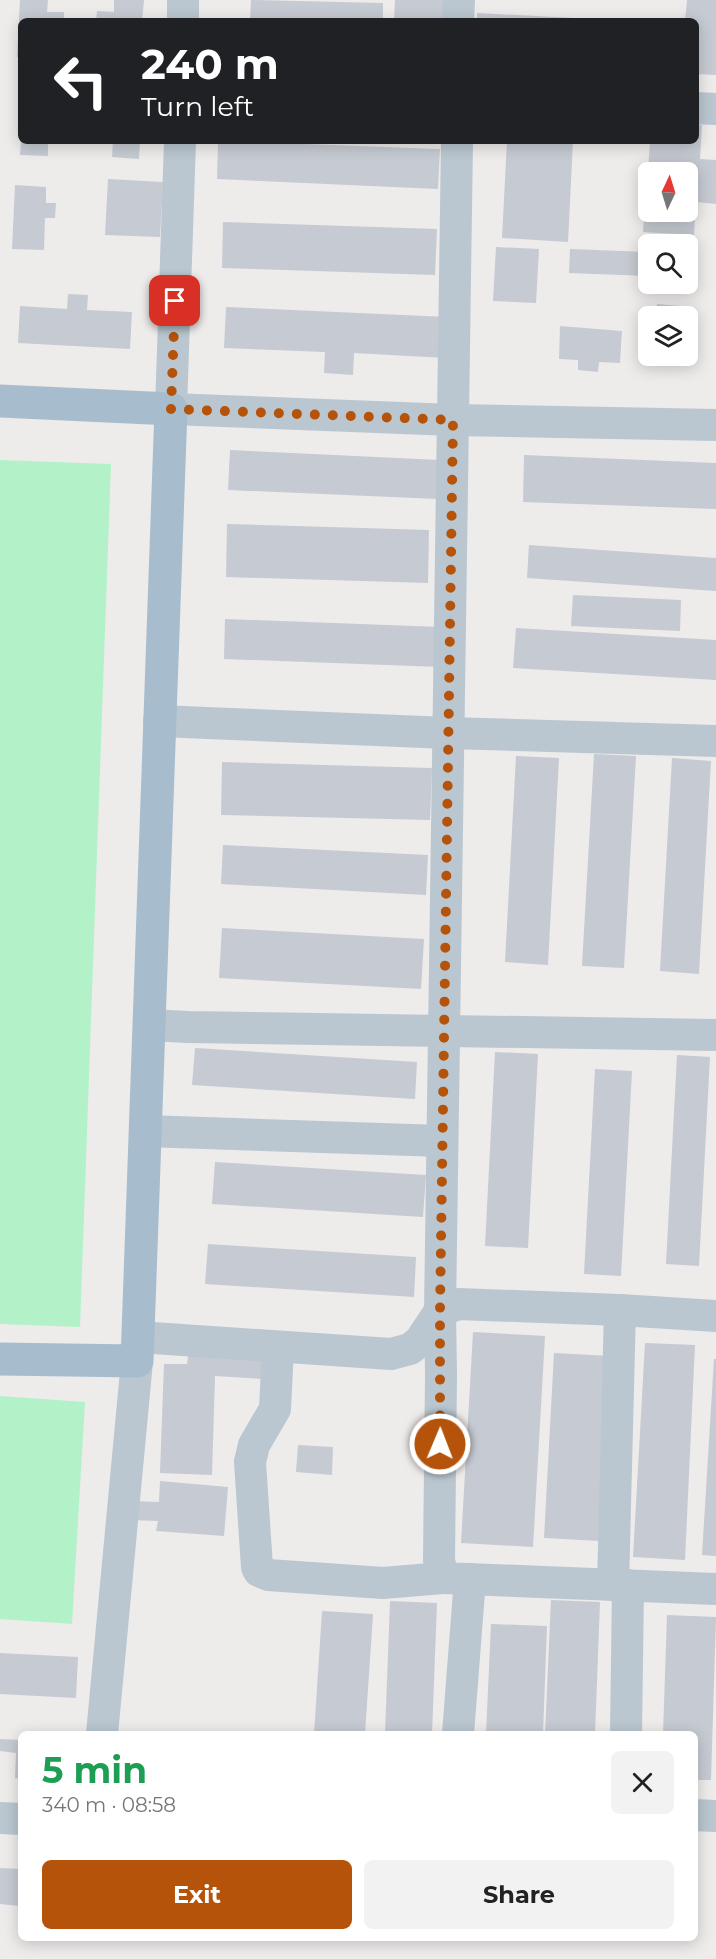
<!DOCTYPE html>
<html lang="en">
<head>
<meta charset="utf-8">
<style>
  body { margin:0; font-family:Montserrat,sans-serif; background:#f2f2f2; color:#222; height:100vh; display:flex; flex-direction:column; font-size:22px; white-space:nowrap }
  * { box-sizing:border-box; margin:0 }
  p { font-size:20px; color:#767676 }
  .icon { flex:none; width:33px; height:33px; fill:none; stroke:currentColor; stroke-width:2; stroke-linecap:round; stroke-linejoin:round }
  .map { position:relative; flex:1; overflow:hidden }
  .panel { position:absolute; left:18px; top:1731px; width:680px; height:210px; display:flex; flex-direction:column; background:#fff; border-radius:9px; box-shadow:0 3px 15px #0003 }
  .panel>* { flex:none }
  .hud { position:absolute; left:18px; top:18px; width:681px; height:126px; border-radius:9px; box-shadow:0 3px 15px #0003; background:#202124; color:#fff; overflow:hidden }
  .needle { width:39px; rotate:4deg }
  .tools { position:absolute; left:638px; top:162px; display:grid; gap:12px }
  .tools a { display:grid; place-items:center; width:60px; height:60px; border-radius:9px; background:#fff; box-shadow:0 3px 15px #0003; font-size:30px }
  .pin { position:absolute; display:grid; place-items:center; width:51px; height:51px; color:#fff; margin:-26px; border-radius:12px; box-shadow:0 3px 9px #0006 }
  .me { position:absolute; width:66px; margin:-33px; rotate:1deg; stroke-linejoin:round; filter:drop-shadow(0 0 4px #0008) }
  .turn { display:flex; align-items:center; gap:21px; height:126px; padding:0 24px; font-size:27px }
  .turn .icon { width:78px; height:78px; stroke-width:2.5 }
  .turn b { display:block; font-size:42px; line-height:51px }
  .round { display:grid; place-items:center; flex:none; width:63px; height:63px; border-radius:9px; background:#f2f2f2 }
  .head { display:flex; align-items:center; justify-content:space-between; height:102px; padding:0 24px }
  h1 { font-size:36px; font-weight:700; line-height:45px; color:#1e9e55 }
  .cta { display:flex; gap:12px; margin-top:auto; padding:12px 24px }
  .cta a { flex:1; height:69px; border-radius:9px; background:#b45309; color:#fff; font-size:24px; font-weight:700; line-height:69px; text-align:center }
  .cta a+a { background:#f2f2f2; color:#222 }
  .map>svg:first-child { display:block }
  .green { fill:#b3f2c8 }
  .building { fill:#c6cad2 }
  .lines { fill:none; stroke-linecap:round; stroke-linejoin:round }
  .minor { stroke:#bac7d0; stroke-width:32 }
  .major { stroke:#a7bdce; stroke-width:33 }
  .route { stroke:#b45309; stroke-width:10; stroke-dasharray:0 18 }
</style>
</head>
<body>
<div class="map">
<svg width="716" height="1959" viewBox="0 0 716 1959">
  <rect width="100%" height="100%" fill="#eeebeb"/>
  <g class="green">
    <path d="M0,460L111,464L80,1327L0,1324Z"/>
    <path d="M0,1396L85,1402L72,1624L0,1619Z"/>
  </g>
  <g class="building">
    <path d="M20,0H48L47,12H64V21H21V57H17Z"/>
    <path d="M114,0H144L142,21H96L97,11L114,12Z"/>
    <path d="M251,0L383,3V21H250Z"/>
    <path d="M395,0H449L448,21H394Z"/>
    <path d="M687,0H716V75L696,74V21H685Z"/>
    <path d="M477,13L593,19L592,21H477Z"/>
    <path d="M696,124L702,125L700,159L716,160V204L696,202L694,235L643,232L646,191H648V212H687V172H648L650,141H696Z"/>
    <path d="M21,141H48V156L20,155Z"/>
    <path d="M113,141H140L139,159L112,157Z"/>
    <path d="M218,141L440,149L438,189L217,179Z"/>
    <path d="M507,141H573L568,242L502,238Z"/>
    <path d="M108,179L163,182L160,237L105,235Z"/>
    <path d="M15,185L46,187V203H56L55,218H45L44,250L12,249Z"/>
    <path d="M223,222L437,229L435,275L222,268Z"/>
    <path d="M496,247L539,249L536,303L493,301Z"/>
    <path d="M570,249L648,252V276L569,273Z"/>
    <path d="M68,294L88,295L87,310L132,312L130,349L18,343L20,306L67,309Z"/>
    <path d="M657,304L691,307L689,333H687V316H656Z"/>
    <path d="M226,307L447,317L445,358L354,353L353,375L324,373L325,352L224,348Z"/>
    <path d="M560,326L622,331L620,363L599,362L598,372L578,370V360L559,359Z"/>
    <path d="M653,356H687V363L653,361Z"/>
    <path d="M230,450L440,460L438,499L228,490Z"/>
    <path d="M524,455L716,463V509L523,502Z"/>
    <path d="M227,524L429,530L428,583L226,577Z"/>
    <path d="M529,545L716,558V591L527,578Z"/>
    <path d="M573,595L681,600L680,631L571,626Z"/>
    <path d="M225,619L441,627L440,667L224,659Z"/>
    <path d="M516,628L716,640V680L513,668Z"/>
    <path d="M594,754L636,756L624,968L582,966Z"/>
    <path d="M516,756L559,758L548,965L505,962Z"/>
    <path d="M672,758L711,761L699,974L660,971Z"/>
    <path d="M222,762L432,768L430,820L221,815Z"/>
    <path d="M223,845L428,855L426,895L221,884Z"/>
    <path d="M222,928L424,939L421,989L219,978Z"/>
    <path d="M195,1048L417,1062L415,1099L192,1085Z"/>
    <path d="M495,1052L538,1054L528,1248L485,1246Z"/>
    <path d="M677,1055L710,1057L699,1266L666,1264Z"/>
    <path d="M595,1069L632,1071L621,1276L584,1274Z"/>
    <path d="M215,1162L426,1175L423,1217L212,1204Z"/>
    <path d="M208,1244L416,1257L414,1297L205,1284Z"/>
    <path d="M473,1332L545,1336L533,1547L461,1543Z"/>
    <path d="M645,1343L695,1345L685,1560L633,1557Z"/>
    <path d="M189,1349L265,1354L263,1379L215,1376L212,1475L160,1473L164,1364H187Z"/>
    <path d="M554,1353L610,1356L600,1541L544,1538Z"/>
    <path d="M714,1359H716V1556L702,1555Z"/>
    <path d="M298,1445L333,1447L332,1475L296,1472Z"/>
    <path d="M160,1481L228,1487L224,1536L156,1531L158,1521L132,1520V1501L159,1502Z"/>
    <path d="M551,1600L600,1602L595,1734H545Z"/>
    <path d="M390,1601L437,1603L432,1734H385Z"/>
    <path d="M322,1611L373,1614L365,1734H314Z"/>
    <path d="M667,1615L716,1617L711,1780H694V1734H663Z"/>
    <path d="M491,1624L547,1626L543,1734H486Z"/>
    <path d="M0,1653L78,1657L76,1698L0,1694Z"/>
    <path d="M0,1739L21,1740V1779L15,1778L16,1753L0,1751Z"/>
    <path d="M0,1868L21,1869L20,1906L0,1904Z"/>
  </g>
  <g class="lines">
    <g class="minor">
      <path d="M183,21V0"/>
      <path d="M458,21L459,0"/>
      <path d="M696,108L716,109"/>
      <path d="M180,141L171,409L453,420L716,425"/>
      <path d="M457,141L440,1311L441,1375L439,1560L443,1578L716,1589"/>
      <path d="M159,721L448,733L716,741"/>
      <path d="M149,1025L188,1027L716,1035"/>
      <path d="M145,1131L442,1141"/>
      <path d="M138,1337L391,1354L410,1349L420,1341L440,1311L458,1304L620,1310L716,1316"/>
      <path d="M278,1348L275,1409L254,1445L250,1462L257,1567L259,1571L268,1575L383,1583L443,1578"/>
      <path d="M613,1585L620,1310"/>
      <path d="M102,1734L137,1361"/>
      <path d="M458,1734L470,1579"/>
      <path d="M626,1734L628,1585"/>
      <path d="M694,1815L716,1816"/>
      <path d="M0,1818L21,1819"/>
    </g>
    <path class="major" d="M0,401L171,409L137,1361L0,1359"/>
  </g>
  <g class="lines">
    <path class="route" d="M175,301L171,409L453,420L440,1311V1444"/>
  </g>
</svg>
<div class="tools">
<a><svg class="needle" viewBox="-14 -14 28 28"><path d="M0-13l5 13h-10z" fill="#e53935"/><path d="M0 13l5-13h-10z" fill="#767676"/></svg></a>
<a><svg class="icon" aria-label="search" viewBox="0 0 24 24"><circle cx="10" cy="10" r="6"/><path d="M15 15l6 6"/></svg></a>
<a><svg class="icon" aria-label="layers" viewBox="0 0 24 24"><path d="M12 4l9 5-9 5-9-5zM3 14l9 5 9-5"/></svg></a>
</div>
<div class="pin" style="left:175px;top:301px;background:#d93025"><svg class="icon" aria-label="arrive" viewBox="0 0 24 24"><path d="M6 21V4h12l-3 4 3 4H6"/></svg></div>
<svg class="me" style="left:440px;top:1444px" viewBox="-20 -20 40 40"><circle r="17" fill="#b45309" stroke="#fff" stroke-width="3"/><path d="M0-11L8 9 0 5-8 9z" fill="#fff"/></svg>
<div class="hud">
<div class="turn"><svg class="icon" aria-label="left" viewBox="0 0 24 24"><path d="M17 20v-9H6M10 6l-5 5 5 5"/></svg><div><b>240 m</b>Turn left</div></div>
</div>
<section class="panel">
<div class="head"><div><h1>5 min</h1><p>340 m · 08:58</p></div><a class="round"><svg class="icon" aria-label="close" viewBox="0 0 24 24"><path d="M6 6l12 12M18 6L6 18"/></svg></a></div>
<div class="cta"><a>Exit</a><a>Share</a></div>
</section>
</div>
</body>
</html>
